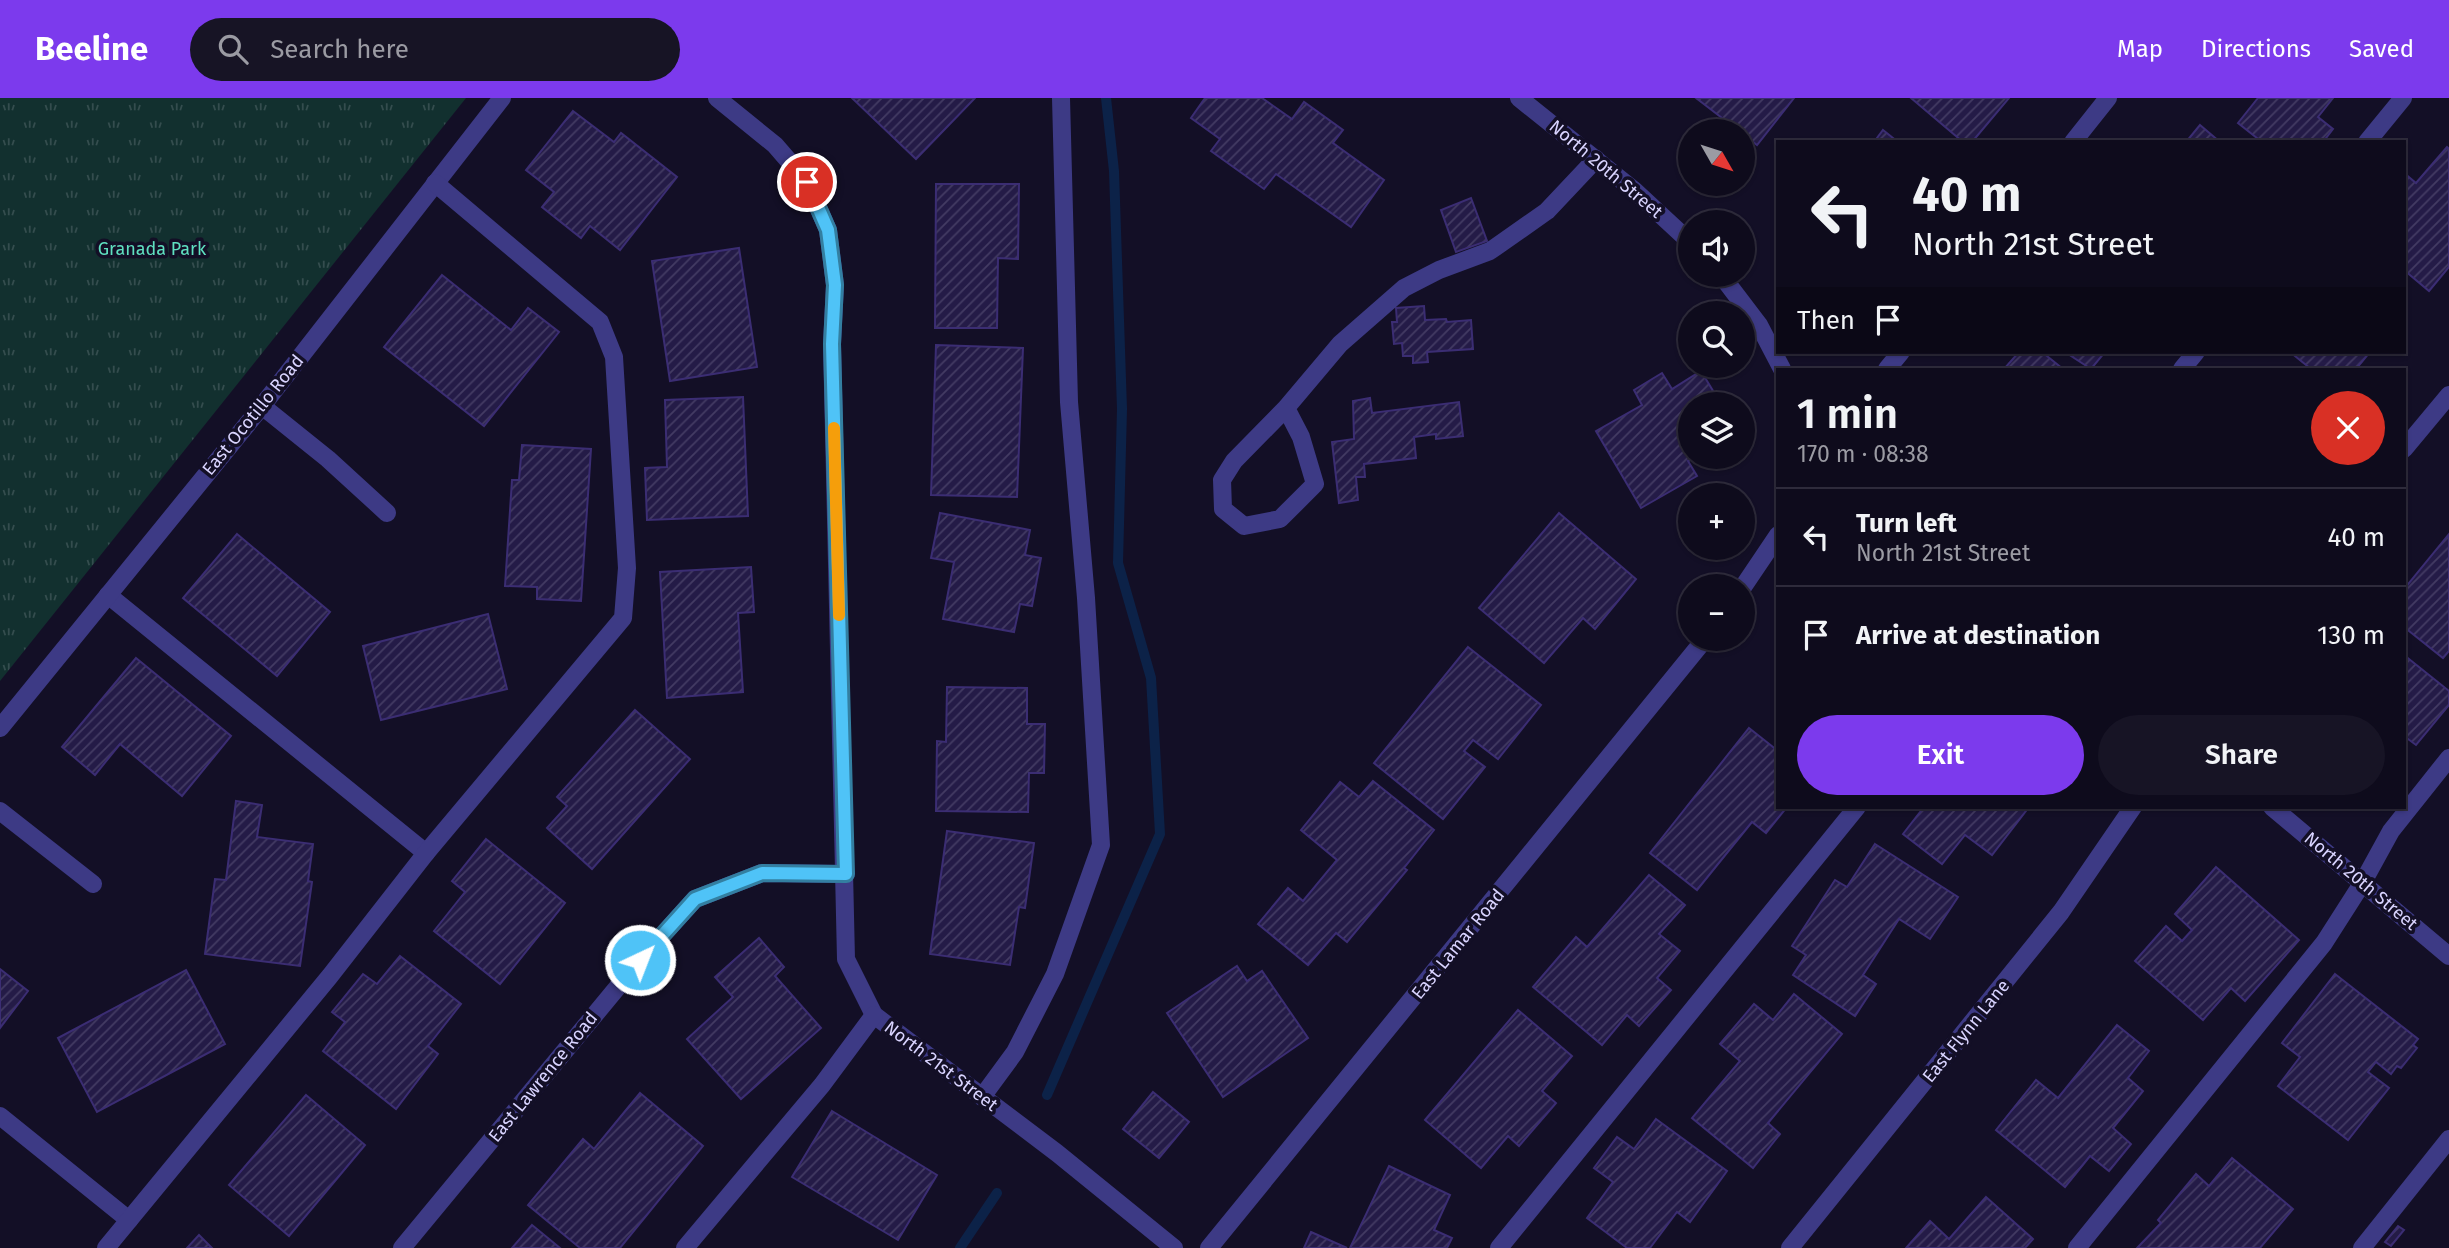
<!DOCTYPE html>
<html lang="en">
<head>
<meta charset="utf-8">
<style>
  body { margin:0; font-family:"Fira Sans",sans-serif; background:#171425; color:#f1f3f6; height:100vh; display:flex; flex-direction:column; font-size:26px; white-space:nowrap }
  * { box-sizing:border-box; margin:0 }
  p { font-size:23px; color:#9b9ba3 }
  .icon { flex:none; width:38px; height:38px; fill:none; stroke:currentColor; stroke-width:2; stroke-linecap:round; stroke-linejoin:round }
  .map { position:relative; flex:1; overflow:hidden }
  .drawer { position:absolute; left:1776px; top:270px; width:630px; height:441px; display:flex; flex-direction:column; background:#0e0b1c; border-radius:0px; box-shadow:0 2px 5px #0004,0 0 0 2px #2e2b3b }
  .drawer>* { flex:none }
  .hud { position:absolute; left:1776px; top:42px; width:630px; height:214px; border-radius:0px; box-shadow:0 2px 5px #0004,0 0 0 2px #2e2b3b; background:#0e0b1c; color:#f1f3f6; overflow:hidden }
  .needle { width:46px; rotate:129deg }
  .fabs { position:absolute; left:1678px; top:21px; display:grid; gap:14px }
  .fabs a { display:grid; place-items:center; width:77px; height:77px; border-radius:50%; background:#0e0b1c; box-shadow:0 2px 5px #0004,0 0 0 2px #2e2b3b; font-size:35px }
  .pin { position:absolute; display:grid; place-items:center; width:60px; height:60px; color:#fff; margin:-30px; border:4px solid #fff; border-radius:50%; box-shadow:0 2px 7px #0007 }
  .me { position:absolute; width:77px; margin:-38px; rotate:43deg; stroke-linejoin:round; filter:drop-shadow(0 0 5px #0008) }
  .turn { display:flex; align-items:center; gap:24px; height:147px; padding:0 21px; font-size:32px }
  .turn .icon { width:91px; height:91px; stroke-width:2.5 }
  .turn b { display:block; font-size:49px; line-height:60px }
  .then { display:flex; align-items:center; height:66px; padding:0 21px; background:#0003; gap:14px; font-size:26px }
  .round { display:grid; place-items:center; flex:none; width:74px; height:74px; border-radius:37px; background:#171425 }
  .head { display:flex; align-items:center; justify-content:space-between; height:119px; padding:0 21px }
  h1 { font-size:42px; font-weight:600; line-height:52px }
  .cta { display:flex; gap:14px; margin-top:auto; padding:14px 21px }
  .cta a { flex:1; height:80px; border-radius:42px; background:#7c3aed; color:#fff; font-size:28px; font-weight:600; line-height:80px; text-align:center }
  .cta a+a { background:#171425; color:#f1f3f6 }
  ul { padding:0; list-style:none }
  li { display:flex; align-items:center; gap:21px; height:98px; padding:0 21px; border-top:2px solid #2e2b3b }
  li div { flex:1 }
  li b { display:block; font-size:26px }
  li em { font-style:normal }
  header { display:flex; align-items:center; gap:42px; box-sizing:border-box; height:98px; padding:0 35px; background:#7c3aed; color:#fff }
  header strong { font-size:33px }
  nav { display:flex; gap:38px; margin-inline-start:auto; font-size:24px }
  .search { width:490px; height:63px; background:#171425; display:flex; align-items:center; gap:18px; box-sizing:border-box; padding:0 24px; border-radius:38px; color:#9b9ba3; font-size:26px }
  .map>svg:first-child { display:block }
  .park { fill:url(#park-tufts) }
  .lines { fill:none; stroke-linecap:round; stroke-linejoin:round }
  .stream { stroke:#0c2248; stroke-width:10 }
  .building { fill:url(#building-hatch); stroke:#3b2d73; stroke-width:2 }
  .minor { stroke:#3d3a85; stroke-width:18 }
  .route-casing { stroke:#337fa1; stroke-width:18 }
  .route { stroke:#4fc3f7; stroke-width:12 }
  .slow { stroke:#f59e0b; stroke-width:12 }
  .labels { text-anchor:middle; stroke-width:7; stroke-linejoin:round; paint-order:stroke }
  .street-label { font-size:18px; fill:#d9d4ff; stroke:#130f26 }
  .park-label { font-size:18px; fill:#5fe0c0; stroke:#130f26 }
</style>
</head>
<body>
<header>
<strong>Beeline</strong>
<div class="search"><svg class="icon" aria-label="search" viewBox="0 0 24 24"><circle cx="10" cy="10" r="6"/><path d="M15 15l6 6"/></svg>Search here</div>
<nav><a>Map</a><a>Directions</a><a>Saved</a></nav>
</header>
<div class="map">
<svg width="2449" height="1150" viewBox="0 0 2449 1150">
  <defs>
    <pattern id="park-tufts" width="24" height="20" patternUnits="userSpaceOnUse" patternTransform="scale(1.75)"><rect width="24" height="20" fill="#12302f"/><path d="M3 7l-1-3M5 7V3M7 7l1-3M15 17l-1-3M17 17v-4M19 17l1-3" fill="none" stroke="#344d4e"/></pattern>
    <pattern id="building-hatch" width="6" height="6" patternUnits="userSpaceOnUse" patternTransform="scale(1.75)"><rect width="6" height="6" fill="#241b47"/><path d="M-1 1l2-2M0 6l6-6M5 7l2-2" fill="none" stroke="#433b63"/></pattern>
  </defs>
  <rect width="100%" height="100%" fill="#130f26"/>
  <path class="park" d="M0,0H466L0,583Z"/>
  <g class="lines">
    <g class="stream">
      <path d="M1047,997L1160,736L1151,580L1118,465L1122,311L1114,73L1106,0"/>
      <path d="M960,1150L997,1095"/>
    </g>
  </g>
  <g class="building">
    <path d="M852,0H975L916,61Z"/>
    <path d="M1205,0H1262L1292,21L1304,4L1343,32L1333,45L1384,82L1351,129L1276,76L1264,91L1211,53L1220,41L1191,20Z"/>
    <path d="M1696,0H1794L1757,47L1743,36V33H1739Z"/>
    <path d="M1911,0H2009L1972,44H1963Z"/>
    <path d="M2258,0H2333L2318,19L2333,31L2323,44H2262L2238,25Z"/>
    <path d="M573,13L614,44L621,35L677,79L620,152L590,128L581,140L542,109L554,94L526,72Z"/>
    <path d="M2200,27L2220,44H2186Z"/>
    <path d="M1883,32L1898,44H1874Z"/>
    <path d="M2447,49L2449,51V169L2429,193L2404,172V75L2416,85Z"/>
    <path d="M936,86H1019L1018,161L998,160L997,230H935Z"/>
    <path d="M1471,100L1487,143L1456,154L1441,112Z"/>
    <path d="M739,150L757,269L670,283L652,163Z"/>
    <path d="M442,177L511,232L528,210L559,234L484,328L384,249Z"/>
    <path d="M1424,208L1425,222L1446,221L1447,224L1471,222L1473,251L1427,254L1428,264L1413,265V258H1403L1402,245L1394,246L1392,224H1397L1396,210Z"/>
    <path d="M936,247L1023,250L1017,399L931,397Z"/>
    <path d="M2019,254H2042L2063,271H2004Z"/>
    <path d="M2065,254H2105L2091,271Z"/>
    <path d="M2290,254H2370L2356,271H2311Z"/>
    <path d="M1701,273L1721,306H1690V359H1696L1688,363L1697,378L1641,410L1596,333L1642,307L1634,292L1662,275L1672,291Z"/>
    <path d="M743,299L748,418L647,422L645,370L667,369L665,302Z"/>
    <path d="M1370,300L1372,315L1459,304L1463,338L1436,341V336L1414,339L1416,360L1364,366L1365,379H1356L1358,402L1339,405L1332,344L1354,341L1353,303Z"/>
    <path d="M522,347L591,351L581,503L537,501V489L505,488L512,382H519Z"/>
    <path d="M940,415L1030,432L1025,457L1041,460L1032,508L1020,506L1014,534L943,521L954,464L931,460Z"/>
    <path d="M1559,415L1636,481L1595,531L1583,520L1544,565L1479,510Z"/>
    <path d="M237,436L330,514L277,578L183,500Z"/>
    <path d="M2449,436V553L2443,560L2404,529V491Z"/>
    <path d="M751,469L754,514L738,515L743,594L667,600L660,474Z"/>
    <path d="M488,516L507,591L381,622L363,548Z"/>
    <path d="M1468,549L1541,607L1498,661L1473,642L1464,653L1485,669L1443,721L1374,665Z"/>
    <path d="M2404,557L2449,593V607L2416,647L2404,638Z"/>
    <path d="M136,560L231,638L182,698L120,646L95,677L62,649Z"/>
    <path d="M947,589L1027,590V626H1045L1044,675H1029L1028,714L936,713L937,643L946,644Z"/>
    <path d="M635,612L690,661L592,771L547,730L567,708L557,699Z"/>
    <path d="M1749,630L1778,653V709H1787L1766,735L1752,724L1697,792L1650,755Z"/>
    <path d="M1373,683L1434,732L1404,770L1407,772L1347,844L1336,835L1308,867L1258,826L1288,790L1303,803L1337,762L1301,732L1340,684L1359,699Z"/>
    <path d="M236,703L262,707L257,739L313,746L308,783L312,784L300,868L205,856L215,781L226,782Z"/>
    <path d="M1924,709H2029L1992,757L1965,737L1942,766L1903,736Z"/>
    <path d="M947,733L1034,745L1025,810L1019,809L1010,867L930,856Z"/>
    <path d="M486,741L565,805L500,886L434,833L465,794L452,783Z"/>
    <path d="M1875,746L1958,799L1930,841L1899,821L1863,877L1876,886L1855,918L1793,877L1806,857L1792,848L1835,782L1847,789Z"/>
    <path d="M2216,769L2299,842L2245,903L2231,890L2203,922L2135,863L2166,828L2182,843L2192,832L2175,816Z"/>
    <path d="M1649,777L1685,807L1659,836L1680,853L1657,880L1671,892L1639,928L1627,917L1602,947L1533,889L1576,839L1587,849Z"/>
    <path d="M759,840L784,869L775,878L821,930L741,1001L687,941L733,899L715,879Z"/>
    <path d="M400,858L461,906L428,948L438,956L396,1011L323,953L345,924L332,914L363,876L377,886Z"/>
    <path d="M1237,868L1247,883L1262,873L1308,940L1223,999L1167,915Z"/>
    <path d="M0,871L28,893L0,930Z"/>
    <path d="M186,872L225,946L97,1014L58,940Z"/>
    <path d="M2335,876L2418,941L2413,947L2417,950L2401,970L2397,968L2391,976L2376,964L2368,974L2389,990L2348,1042L2278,988L2300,959L2282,945Z"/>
    <path d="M1794,896L1842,936L1768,1025L1780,1036L1753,1070L1692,1020L1740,963L1720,946L1754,906L1773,922Z"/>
    <path d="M1518,912L1572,958L1542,993L1556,1005L1519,1048L1508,1038L1481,1070L1425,1022Z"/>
    <path d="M2117,927L2149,953L2128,980L2143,993L2113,1030L2131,1046L2109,1073L2090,1058L2065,1089L1996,1032L2036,982L2058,1000Z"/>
    <path d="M1153,994L1189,1024L1159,1060L1123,1031Z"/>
    <path d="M640,995L703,1048L620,1150H580L528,1107L583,1041L594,1051Z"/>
    <path d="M306,997L365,1047L289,1138L229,1087Z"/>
    <path d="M832,1013L937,1077L898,1142L792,1079Z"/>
    <path d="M1656,1021L1727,1073L1690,1124L1677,1114L1650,1150H1627L1587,1120L1613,1084L1594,1070L1617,1039L1634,1051Z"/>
    <path d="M2232,1060L2293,1111L2260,1150H2137L2161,1125L2158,1122L2196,1076L2209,1088Z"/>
    <path d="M1389,1068L1450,1097L1434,1132L1452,1140L1447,1150H1350Z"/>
    <path d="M1986,1099L2033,1141L2025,1150H1906L1930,1123L1949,1141Z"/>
    <path d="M532,1127L560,1150H512Z"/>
    <path d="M2398,1128L2404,1132L2391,1148L2385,1144Z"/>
    <path d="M1311,1134L1347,1150H1304Z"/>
    <path d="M199,1137L212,1150H187Z"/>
  </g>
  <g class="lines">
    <g class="minor">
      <path d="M717,0L775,47L807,84L828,132L835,187L832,246L846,861L874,917L1057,1055L1174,1150"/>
      <path d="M1519,0L1635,93L1690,144"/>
      <path d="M2073,44L2108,0"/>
      <path d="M2367,44L2403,0"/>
      <path d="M1721,177L1759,227L1782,271"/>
      <path d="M1887,271L1901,254"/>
      <path d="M2182,271L2196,254"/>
      <path d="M262,308L328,361L387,415"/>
      <path d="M1286,310L1301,339L1315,386L1280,421L1244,428L1223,411L1222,382L1234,363L1286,310L1340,246L1404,190L1439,172L1490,153L1547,113L1596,61"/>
      <path d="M2404,351L2449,297"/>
      <path d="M1743,489L1778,437"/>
      <path d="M108,497L426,755"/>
      <path d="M0,630L262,308L502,0"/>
      <path d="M2272,709L2449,858"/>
      <path d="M0,713L93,786"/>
      <path d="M982,999L1015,954L1055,876L1101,747L1086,500L1069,304L1061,0"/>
      <path d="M0,1018L129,1122"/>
      <path d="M106,1150L330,878L426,755L623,520L627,470L614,259L600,224L435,85"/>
      <path d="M402,1150L640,862L695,801L762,775L846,776"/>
      <path d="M685,1150L822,987L874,917"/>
      <path d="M1209,1150L1705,541"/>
      <path d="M1499,1150L1857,709"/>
      <path d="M1790,1150L2061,814L2133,709"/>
      <path d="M2077,1150L2324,845L2363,784L2391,733L2449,660"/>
      <path d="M2362,1150L2449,1041"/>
    </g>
  </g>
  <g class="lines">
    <defs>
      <path id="route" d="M640,862L695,801L762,775L846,776L832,246L835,187L828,132L807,84"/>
    </defs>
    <use href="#route" class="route-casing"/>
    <use href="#route" class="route"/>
    <path class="slow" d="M834,330L839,517"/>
  </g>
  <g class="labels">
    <g class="street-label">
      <text transform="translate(1606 71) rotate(40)" y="6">North 20th Street</text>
      <text transform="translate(253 317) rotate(-51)" y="6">East Ocotillo Road</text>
      <text transform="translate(2361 783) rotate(40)" y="6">North 20th Street</text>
      <text transform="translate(1458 846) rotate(-51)" y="6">East Lamar Road</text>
      <text transform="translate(1966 933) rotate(-51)" y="6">East Flynn Lane</text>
      <text transform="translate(941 968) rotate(37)" y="6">North 21st Street</text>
      <text transform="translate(543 979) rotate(-51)" y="6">East Lawrence Road</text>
    </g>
    <g class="park-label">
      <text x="152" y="157">Granada Park</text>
    </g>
  </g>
</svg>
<div class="fabs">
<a><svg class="needle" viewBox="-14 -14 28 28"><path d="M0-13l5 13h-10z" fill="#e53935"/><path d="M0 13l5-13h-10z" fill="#9b9ba3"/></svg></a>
<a><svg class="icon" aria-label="sound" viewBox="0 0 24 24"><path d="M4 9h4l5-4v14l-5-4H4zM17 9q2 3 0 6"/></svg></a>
<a><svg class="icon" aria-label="search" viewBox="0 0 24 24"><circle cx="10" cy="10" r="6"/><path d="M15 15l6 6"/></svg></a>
<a><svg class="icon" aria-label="layers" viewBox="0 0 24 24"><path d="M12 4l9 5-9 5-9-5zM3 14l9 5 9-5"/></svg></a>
<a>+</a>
<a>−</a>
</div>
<div class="pin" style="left:807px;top:84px;background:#d93025"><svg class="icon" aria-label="arrive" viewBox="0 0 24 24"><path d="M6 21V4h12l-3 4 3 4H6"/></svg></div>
<svg class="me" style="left:640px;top:862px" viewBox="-20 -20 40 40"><circle r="17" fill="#4fc3f7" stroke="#fff" stroke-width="3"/><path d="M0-11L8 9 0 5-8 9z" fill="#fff"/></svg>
<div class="hud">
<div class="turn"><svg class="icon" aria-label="left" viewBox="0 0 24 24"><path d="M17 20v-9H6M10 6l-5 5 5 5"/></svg><div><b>40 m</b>North 21st Street</div></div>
<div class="then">Then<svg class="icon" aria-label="arrive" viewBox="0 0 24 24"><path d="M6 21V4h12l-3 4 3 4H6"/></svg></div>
</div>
<section class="drawer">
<div class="head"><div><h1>1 min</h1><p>170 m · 08:38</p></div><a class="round" style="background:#d93025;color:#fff"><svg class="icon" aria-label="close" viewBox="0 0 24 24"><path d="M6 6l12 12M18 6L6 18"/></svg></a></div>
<ul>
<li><svg class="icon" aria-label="left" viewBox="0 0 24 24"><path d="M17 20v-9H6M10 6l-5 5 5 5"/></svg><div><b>Turn left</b><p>North 21st Street</p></div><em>40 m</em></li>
<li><svg class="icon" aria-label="arrive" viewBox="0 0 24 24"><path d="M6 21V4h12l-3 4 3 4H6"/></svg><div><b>Arrive at destination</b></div><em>130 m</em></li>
</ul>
<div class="cta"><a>Exit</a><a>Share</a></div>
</section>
</div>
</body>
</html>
